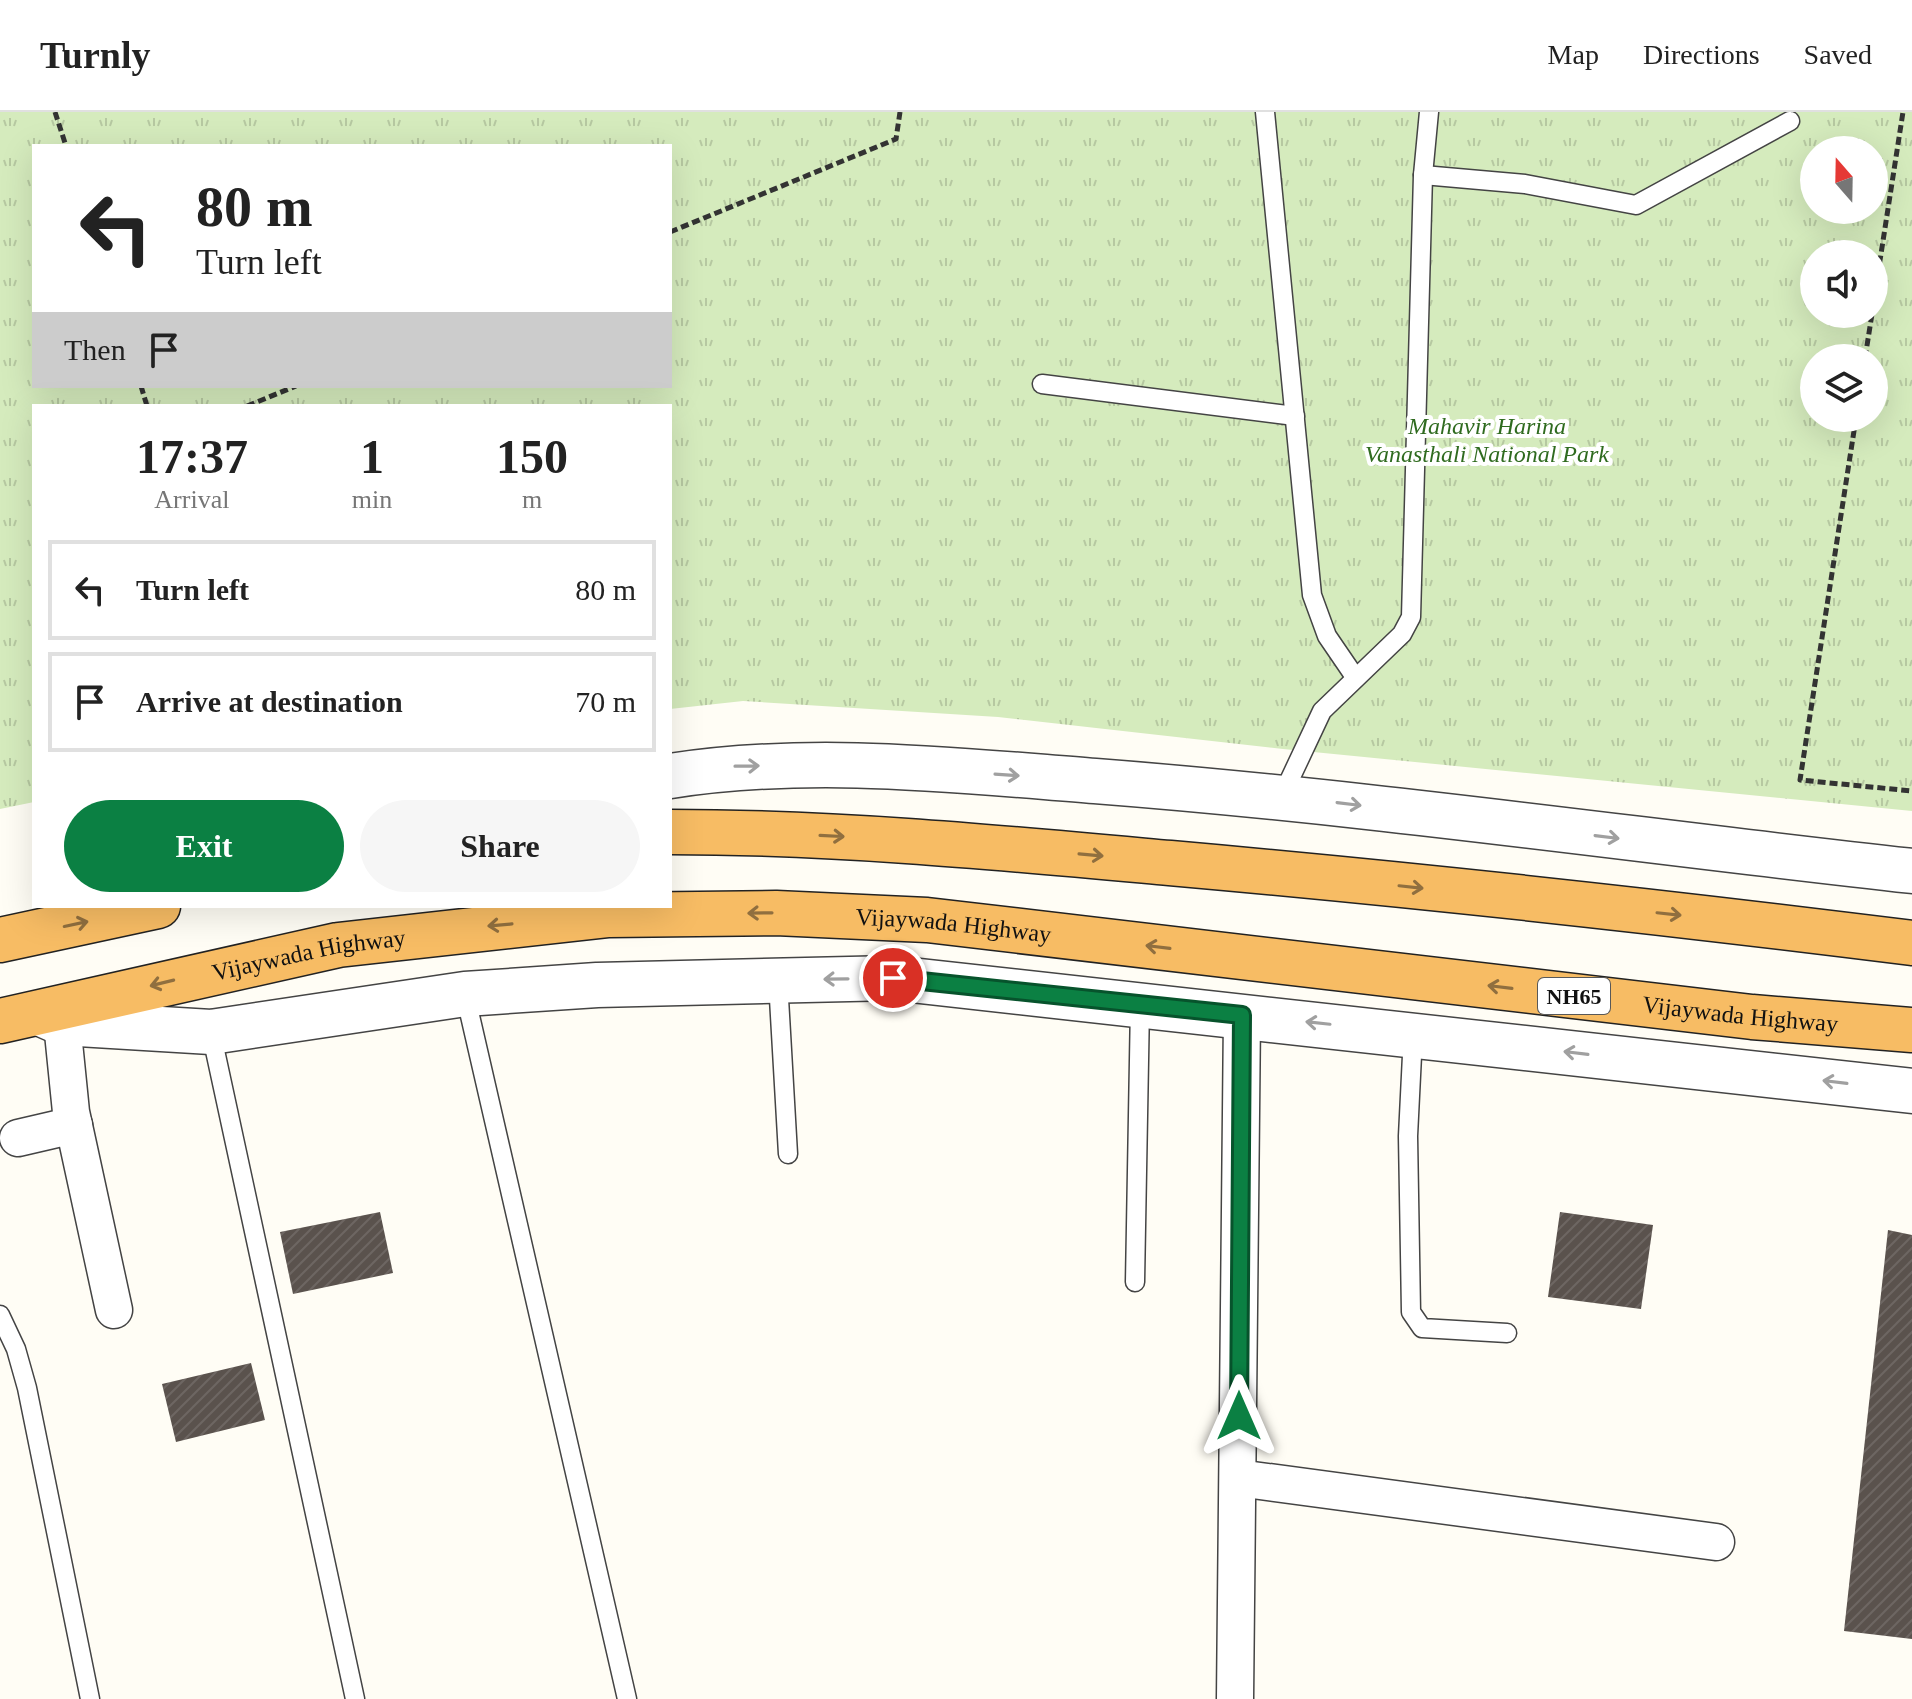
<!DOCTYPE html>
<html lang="en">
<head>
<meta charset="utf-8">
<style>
  body { margin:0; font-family:Georgia,serif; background:#f6f6f6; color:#222; height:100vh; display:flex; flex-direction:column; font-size:30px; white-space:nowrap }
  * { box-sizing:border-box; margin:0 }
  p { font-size:26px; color:#767676 }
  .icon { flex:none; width:44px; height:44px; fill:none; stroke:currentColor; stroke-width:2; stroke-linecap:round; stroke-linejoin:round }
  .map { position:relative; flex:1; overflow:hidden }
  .sheet { position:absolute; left:32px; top:292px; width:640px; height:504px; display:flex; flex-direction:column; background:#fff; border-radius:0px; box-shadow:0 8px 32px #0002 }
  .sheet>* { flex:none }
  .banner { position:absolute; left:32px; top:32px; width:640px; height:244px; border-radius:0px; box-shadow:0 8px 32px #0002; background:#fff; color:#222; overflow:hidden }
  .needle { width:52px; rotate:340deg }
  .tools { position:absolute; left:1800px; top:24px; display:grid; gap:16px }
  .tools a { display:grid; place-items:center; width:88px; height:88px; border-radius:50%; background:#fff; box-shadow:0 8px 32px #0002; font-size:40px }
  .pin { position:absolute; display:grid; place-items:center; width:68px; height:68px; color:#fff; margin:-34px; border:4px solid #fff; border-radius:50%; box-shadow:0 2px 8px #0007 }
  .me { position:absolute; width:88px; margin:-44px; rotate:0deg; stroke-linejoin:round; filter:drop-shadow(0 0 6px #0008) }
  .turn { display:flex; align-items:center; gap:28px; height:168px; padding:0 32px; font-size:36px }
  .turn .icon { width:104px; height:104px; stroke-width:2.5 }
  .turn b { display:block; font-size:56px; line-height:68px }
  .then { display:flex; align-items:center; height:76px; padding:0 32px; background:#0003; gap:16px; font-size:30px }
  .eta { display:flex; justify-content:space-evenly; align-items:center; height:136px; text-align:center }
  .eta b { font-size:48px; font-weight:700; line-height:56px }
  .action { display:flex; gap:16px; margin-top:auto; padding:16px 32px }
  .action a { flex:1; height:92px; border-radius:48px; background:#0b8043; color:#fff; font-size:32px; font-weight:700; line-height:92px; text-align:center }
  .action a+a { background:#f6f6f6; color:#222 }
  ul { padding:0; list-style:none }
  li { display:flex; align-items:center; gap:24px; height:100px; margin:0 16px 12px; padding:0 16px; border:4px solid #e0e0e0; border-radius:0px }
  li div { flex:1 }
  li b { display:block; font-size:30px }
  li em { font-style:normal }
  header { display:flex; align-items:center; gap:48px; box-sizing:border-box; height:112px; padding:0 40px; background:#fff; border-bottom:2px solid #e0e0e0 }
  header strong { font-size:38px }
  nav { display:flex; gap:44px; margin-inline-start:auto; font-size:28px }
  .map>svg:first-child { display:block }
  .park { fill:url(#park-tufts); fill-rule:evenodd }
  .building { fill:url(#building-hatch) }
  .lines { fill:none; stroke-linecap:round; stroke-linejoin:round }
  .service-casing { stroke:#444; stroke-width:21 }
  .minor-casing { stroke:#444; stroke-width:39 }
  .tertiary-casing { stroke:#444; stroke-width:47 }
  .trunk-casing { stroke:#222; stroke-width:47 }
  .path { stroke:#333; stroke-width:5; stroke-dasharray:8 4; stroke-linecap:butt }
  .service { stroke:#fff; stroke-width:18 }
  .minor { stroke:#fff; stroke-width:36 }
  .tertiary { stroke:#fff; stroke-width:44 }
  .trunk { stroke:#f7bc64; stroke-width:44 }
  .oneway { stroke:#a0a0a0 }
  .oneway2 { stroke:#906f3f }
  .route-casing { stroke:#07532c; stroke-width:20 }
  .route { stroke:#0b8043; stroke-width:14 }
  .labels { text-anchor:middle; stroke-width:8; stroke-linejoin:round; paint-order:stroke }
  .shield { fill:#fff; stroke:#585858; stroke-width:2 }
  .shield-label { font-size:22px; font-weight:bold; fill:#111 }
  .park-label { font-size:24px; font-style:italic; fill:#2f6b1f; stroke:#fff }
  .street-label { font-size:24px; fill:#111; stroke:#fff }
</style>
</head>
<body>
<header>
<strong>Turnly</strong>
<nav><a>Map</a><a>Directions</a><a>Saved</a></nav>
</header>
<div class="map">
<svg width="1912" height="1587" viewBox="0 0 1912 1587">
  <defs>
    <pattern id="park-tufts" width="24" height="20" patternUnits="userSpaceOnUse" patternTransform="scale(2)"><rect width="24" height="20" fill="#d5ebbd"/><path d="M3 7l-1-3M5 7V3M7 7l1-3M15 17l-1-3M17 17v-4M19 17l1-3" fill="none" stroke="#b6c8a1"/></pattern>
    <pattern id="building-hatch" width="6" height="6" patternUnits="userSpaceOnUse" patternTransform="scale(2)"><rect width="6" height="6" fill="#5a524d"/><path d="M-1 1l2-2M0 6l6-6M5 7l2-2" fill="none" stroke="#6d6662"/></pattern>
  </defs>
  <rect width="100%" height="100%" fill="#fffdf5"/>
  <path class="park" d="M0,0H1912V699L1283,637L998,605L743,589L670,597V294H34V690L0,697ZM34,34H670V274H34ZM1814,38H1874V98H1814ZM1814,142H1874V202H1814ZM1814,246H1874V306H1814Z"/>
  <g class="building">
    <path d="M380,1100L393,1161L293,1182L280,1120Z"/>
    <path d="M1560,1100L1653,1113L1641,1197L1548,1185Z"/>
    <path d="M1888,1118L1912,1123V1527L1844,1519Z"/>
    <path d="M251,1251L265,1308L176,1330L162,1272Z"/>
  </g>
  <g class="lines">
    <defs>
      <g id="service">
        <path d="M1265,0L1312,483L1327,524L1355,565"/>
        <path d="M1423,63L1525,72L1636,93L1790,9"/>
        <path d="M1042,272L1295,304"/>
        <path d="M1282,684L1322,599L1402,522L1411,505L1423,63L1429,0"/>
        <path d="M778,869L788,1042"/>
        <path d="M465,882L627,1587"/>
        <path d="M211,920L355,1587"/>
        <path d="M1413,923L1408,1024L1411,1200L1422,1216L1507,1221"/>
        <path d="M1135,1170L1140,893"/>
        <path d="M0,1203L16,1237L27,1276L90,1587"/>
      </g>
      <g id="minor">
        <path d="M62,911L71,1000L114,1198"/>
        <path d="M18,1026L74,1013"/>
        <path d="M1238,1366L1716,1430"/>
        <path d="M1235,1587L1242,903"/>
      </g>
      <g id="tertiary">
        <path d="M670,664C811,642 953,658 1095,669C1368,690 1640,729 1912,759"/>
        <path d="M39,901L62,911L211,920L465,882L597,873L893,866L1912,979"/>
      </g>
      <g id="trunk">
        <path d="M670,720C837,720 1004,736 1170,751C1418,773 1665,800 1912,831"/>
        <path d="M0,828L158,794"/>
        <path id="s1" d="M0,909L338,833L609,803L776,801L927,808L1752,905L1912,918"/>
      </g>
    </defs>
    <use href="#service" class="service-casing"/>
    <use href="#minor" class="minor-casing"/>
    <use href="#tertiary" class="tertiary-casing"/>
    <use href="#trunk" class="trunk-casing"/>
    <g class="path">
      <path d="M55,0L66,34"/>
      <path d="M670,120L896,27L900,0"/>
      <path d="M1874,187L1903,0"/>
      <path d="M1865,246L1872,202"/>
      <path d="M141,274L147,294"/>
      <path d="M247,294L296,274"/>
      <path d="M1856,306L1800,668L1912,679"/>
    </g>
    <use href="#service" class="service"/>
    <use href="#minor" class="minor"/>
    <use href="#tertiary" class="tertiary"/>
    <use href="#trunk" class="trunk"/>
  </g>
  <defs><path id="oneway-shaft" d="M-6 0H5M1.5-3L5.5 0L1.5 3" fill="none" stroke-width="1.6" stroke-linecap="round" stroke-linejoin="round" transform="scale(2)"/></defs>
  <g class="oneway">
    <use href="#oneway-shaft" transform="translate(747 654) rotate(-1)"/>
    <use href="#oneway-shaft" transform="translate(1007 663) rotate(4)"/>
    <use href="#oneway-shaft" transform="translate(1349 692) rotate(7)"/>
    <use href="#oneway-shaft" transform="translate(1607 725) rotate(7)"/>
    <use href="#oneway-shaft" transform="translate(836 867) rotate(179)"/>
    <use href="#oneway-shaft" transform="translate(1318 911) rotate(-174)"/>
    <use href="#oneway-shaft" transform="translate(1576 941) rotate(-173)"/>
    <use href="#oneway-shaft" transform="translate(1835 970) rotate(-173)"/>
  </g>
  <g class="oneway2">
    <use href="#oneway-shaft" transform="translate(832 724) rotate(3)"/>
    <use href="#oneway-shaft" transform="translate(1091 743) rotate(5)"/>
    <use href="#oneway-shaft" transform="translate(1411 775) rotate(6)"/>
    <use href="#oneway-shaft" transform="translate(760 801) rotate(179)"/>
    <use href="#oneway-shaft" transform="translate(1669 802) rotate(6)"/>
    <use href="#oneway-shaft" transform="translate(76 812) rotate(-12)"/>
    <use href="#oneway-shaft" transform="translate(500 813) rotate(175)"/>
    <use href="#oneway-shaft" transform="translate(1158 835) rotate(-173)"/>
    <use href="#oneway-shaft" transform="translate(162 871) rotate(166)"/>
    <use href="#oneway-shaft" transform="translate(1500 875) rotate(-173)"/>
  </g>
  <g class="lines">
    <defs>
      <path id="route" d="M893,866L1242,903L1239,1304"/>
    </defs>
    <use href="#route" class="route-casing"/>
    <use href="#route" class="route"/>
  </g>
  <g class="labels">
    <rect class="shield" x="1538" y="866" width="72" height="36" rx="6"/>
    <g class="shield-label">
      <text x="1574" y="892">NH65</text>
    </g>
    <g class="park-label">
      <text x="1487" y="322">Mahavir Harina<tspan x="1487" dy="28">Vanasthali National Park</tspan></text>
    </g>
    <g class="street-label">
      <text dy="8" stroke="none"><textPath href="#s1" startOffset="964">Vijaywada Highway</textPath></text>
      <text dy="8" stroke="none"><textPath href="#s1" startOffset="316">Vijaywada Highway</textPath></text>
      <text dy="8" stroke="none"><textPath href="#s1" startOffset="1756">Vijaywada Highway</textPath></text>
    </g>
  </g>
</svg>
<div class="tools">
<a><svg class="needle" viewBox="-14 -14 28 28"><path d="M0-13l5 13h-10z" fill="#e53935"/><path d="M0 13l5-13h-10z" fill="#767676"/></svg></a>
<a><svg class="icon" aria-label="sound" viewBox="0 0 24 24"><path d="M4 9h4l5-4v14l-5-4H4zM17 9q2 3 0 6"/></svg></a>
<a><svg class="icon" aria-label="layers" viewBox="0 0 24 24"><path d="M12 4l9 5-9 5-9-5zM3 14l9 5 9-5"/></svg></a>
</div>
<div class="pin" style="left:893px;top:866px;background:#d93025"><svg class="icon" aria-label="arrive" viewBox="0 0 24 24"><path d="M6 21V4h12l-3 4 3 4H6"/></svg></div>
<svg class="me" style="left:1239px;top:1304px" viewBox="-20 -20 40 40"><path d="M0-17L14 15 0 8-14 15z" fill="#0b8043" stroke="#fff" stroke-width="4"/></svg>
<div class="banner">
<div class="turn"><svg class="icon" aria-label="left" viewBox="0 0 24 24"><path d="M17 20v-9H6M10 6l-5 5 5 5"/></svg><div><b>80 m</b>Turn left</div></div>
<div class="then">Then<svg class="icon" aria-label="arrive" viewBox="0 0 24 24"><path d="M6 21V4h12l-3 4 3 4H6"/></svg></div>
</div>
<section class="sheet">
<div class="eta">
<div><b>17:37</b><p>Arrival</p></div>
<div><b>1</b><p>min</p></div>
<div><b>150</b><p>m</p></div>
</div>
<ul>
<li><svg class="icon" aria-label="left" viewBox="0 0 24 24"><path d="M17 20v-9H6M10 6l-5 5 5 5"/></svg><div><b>Turn left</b></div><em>80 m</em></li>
<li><svg class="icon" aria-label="arrive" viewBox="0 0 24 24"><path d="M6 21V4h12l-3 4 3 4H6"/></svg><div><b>Arrive at destination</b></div><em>70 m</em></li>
</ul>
<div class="action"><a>Exit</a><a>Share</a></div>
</section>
</div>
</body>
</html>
